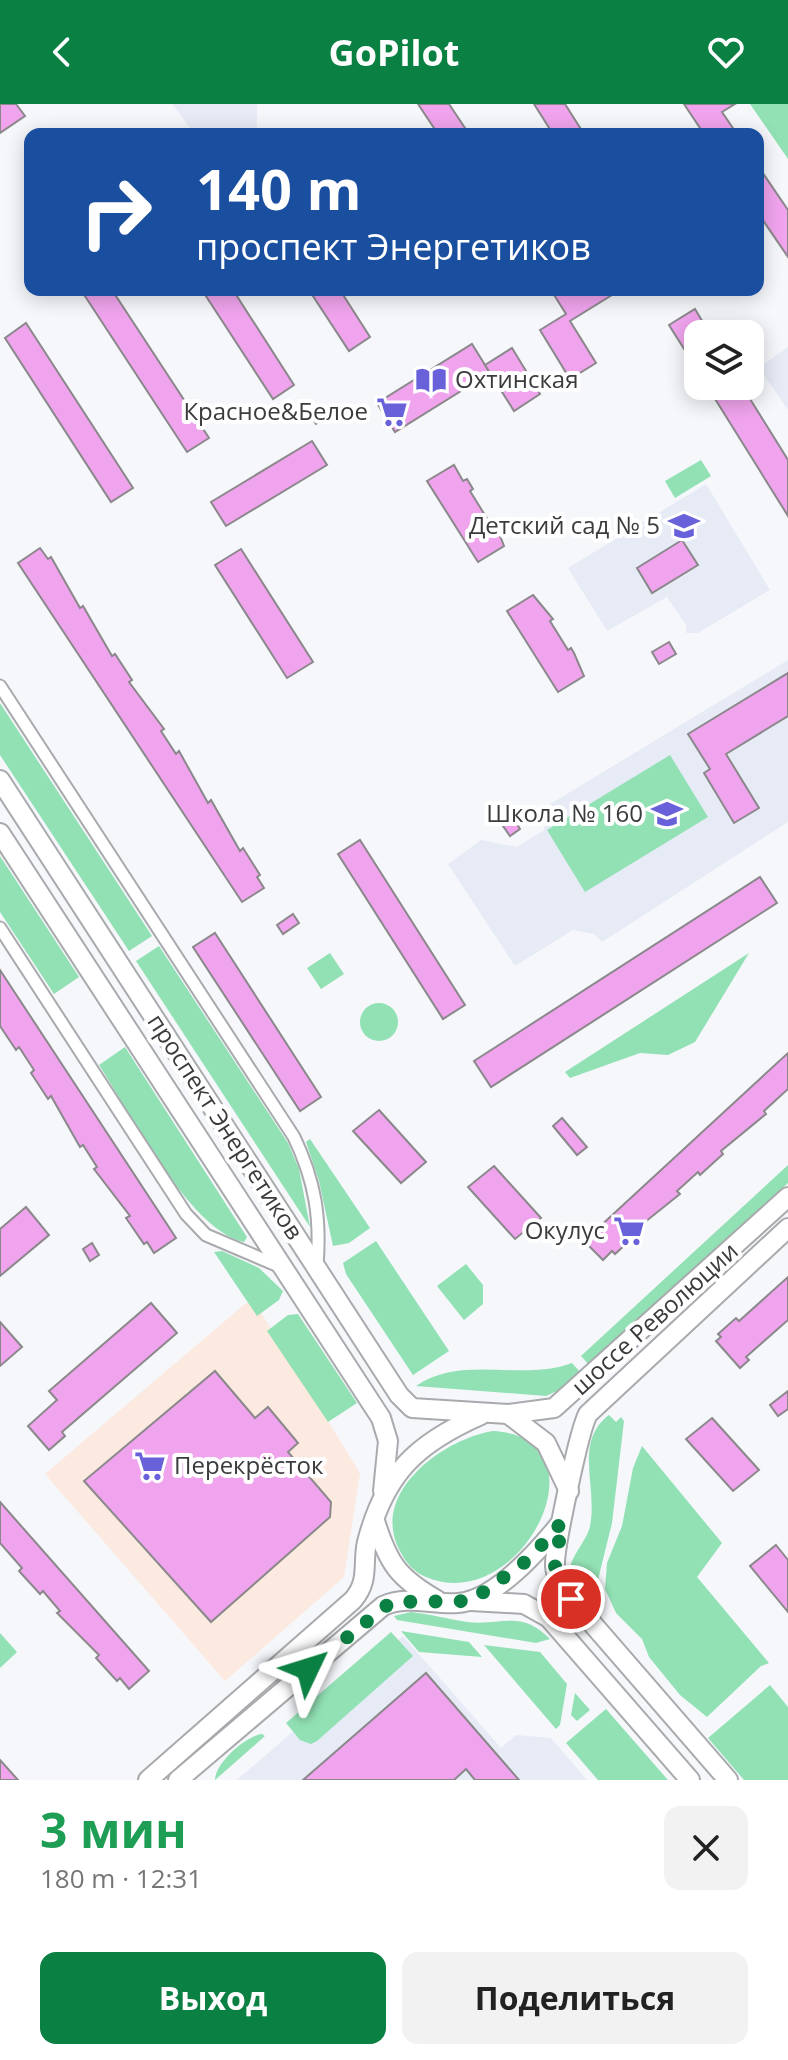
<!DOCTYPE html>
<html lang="ru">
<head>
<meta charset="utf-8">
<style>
  body { margin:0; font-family:"Open Sans",sans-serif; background:#f2f2f2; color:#222; height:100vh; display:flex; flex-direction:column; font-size:30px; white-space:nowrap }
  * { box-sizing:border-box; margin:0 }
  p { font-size:26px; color:#767676 }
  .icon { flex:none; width:44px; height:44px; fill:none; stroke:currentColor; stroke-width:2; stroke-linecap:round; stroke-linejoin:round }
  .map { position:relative; height:1676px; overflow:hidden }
  .drawer { display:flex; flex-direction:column; background:#fff; flex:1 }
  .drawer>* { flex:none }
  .top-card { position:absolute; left:24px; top:24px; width:740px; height:168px; border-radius:16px; box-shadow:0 4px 20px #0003; background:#1a4fa0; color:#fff; overflow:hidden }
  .tools { position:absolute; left:684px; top:216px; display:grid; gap:16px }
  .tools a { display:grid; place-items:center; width:80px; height:80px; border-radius:16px; background:#fff; box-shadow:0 4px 20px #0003; font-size:40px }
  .pin { position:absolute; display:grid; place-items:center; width:68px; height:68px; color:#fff; margin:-34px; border:4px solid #fff; border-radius:50%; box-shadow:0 2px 8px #0007 }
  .me { position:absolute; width:88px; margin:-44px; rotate:49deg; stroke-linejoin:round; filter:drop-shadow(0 0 6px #0008) }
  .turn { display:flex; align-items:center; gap:28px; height:168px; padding:0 40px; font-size:36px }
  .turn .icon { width:104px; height:104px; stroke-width:2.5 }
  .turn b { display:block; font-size:56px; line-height:68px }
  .round { display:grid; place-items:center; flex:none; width:84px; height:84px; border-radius:16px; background:#f2f2f2 }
  .summary { display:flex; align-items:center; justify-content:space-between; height:136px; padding:0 40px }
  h1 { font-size:48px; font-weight:700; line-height:60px; color:#1e9e55 }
  .button { display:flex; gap:16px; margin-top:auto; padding:16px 40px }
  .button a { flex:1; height:92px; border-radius:16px; background:#0b8043; color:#fff; font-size:32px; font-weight:700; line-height:92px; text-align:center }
  .button a+a { background:#f2f2f2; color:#222 }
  header { display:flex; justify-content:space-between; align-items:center; height:104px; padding:0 40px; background:#0b8043; color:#fff; font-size:36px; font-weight:700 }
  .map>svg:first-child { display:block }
  .commercial { fill:#fce9e0 }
  .built { fill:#e6ebf6 }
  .green { fill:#92e1b5 }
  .building { fill:#f0a4ed; stroke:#8b888b; stroke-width:2 }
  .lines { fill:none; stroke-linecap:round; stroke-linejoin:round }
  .minor-casing { stroke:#a8aaad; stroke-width:15 }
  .primary-casing { stroke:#a8aaad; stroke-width:22 }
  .minor { stroke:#fff; stroke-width:11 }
  .primary { stroke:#fff; stroke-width:18 }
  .route { stroke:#0b8043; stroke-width:14; stroke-dasharray:0 25.2 }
  .labels { text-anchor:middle; stroke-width:8; stroke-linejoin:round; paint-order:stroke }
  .poi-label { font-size:24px; fill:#3a3b3c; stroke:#fff; text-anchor:end }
  .street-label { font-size:24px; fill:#3a3b3c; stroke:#fff }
</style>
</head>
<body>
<header><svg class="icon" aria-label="back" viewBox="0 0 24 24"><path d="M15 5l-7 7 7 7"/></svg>GoPilot<svg class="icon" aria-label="heart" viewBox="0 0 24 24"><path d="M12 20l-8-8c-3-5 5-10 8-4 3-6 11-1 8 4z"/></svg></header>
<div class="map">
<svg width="788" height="1676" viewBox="0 0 788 1676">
  <rect width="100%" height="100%" fill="#f5f7fb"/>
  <path class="commercial" d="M252,1194L360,1369L344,1473L225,1577L45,1370Z"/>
  <g class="built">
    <path d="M172,0H257V23L253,30H195Z"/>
    <path d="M788,243V306L759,264Z"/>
    <path d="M706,380L770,486L698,529H686V521L667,493L607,527L568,464Z"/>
    <path d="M788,556V718L602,838L594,830L573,826L515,862L448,760L481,736L517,743L544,726L547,702Z"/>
    <path d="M403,1532L501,1644L516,1631L551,1634L587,1676H237Z"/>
  </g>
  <g class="green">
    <path d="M750,0H788V55Z"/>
    <path d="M701,356L711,372L675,394L665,377Z"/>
    <path d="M0,599L152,832L129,847L0,651Z"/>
    <path d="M670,651L708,713L585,788L547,726Z"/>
    <path d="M0,752L79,873L54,890L0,808Z"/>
    <path d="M159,842L288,1039L299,1065L310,1123L136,857Z"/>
    <path d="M330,849L344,870L321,885L307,864Z"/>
    <path d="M749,849L695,938L668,951L640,949L570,974L565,968Z"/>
    <circle cx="379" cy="918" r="19"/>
    <path d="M125,943L247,1133L244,1138C190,1127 129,1007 99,961Z"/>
    <path d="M310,1035L370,1124L349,1139L333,1142L319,1077L306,1038Z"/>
    <path d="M788,1061V1079L590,1262L581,1252Z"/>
    <path d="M376,1137L449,1247L413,1271L346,1170L343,1159Z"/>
    <path d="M222,1147L259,1164L283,1187L279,1196L257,1212L214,1148Z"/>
    <path d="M466,1160L483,1181V1200L464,1216L437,1182Z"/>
    <path d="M298,1210L357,1299L328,1318L267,1227L288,1211Z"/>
    <path d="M572,1259L581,1269L566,1283L546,1292L416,1282C462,1250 521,1278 572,1259Z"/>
    <path d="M609,1311L616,1318L621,1313L624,1317L612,1419L591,1504C584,1495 572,1484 570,1473C566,1456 587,1438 590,1422C598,1383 573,1338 609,1311Z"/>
    <path d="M493,1327C612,1334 520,1514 426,1473C414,1468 407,1460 401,1449C367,1390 443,1335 493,1327Z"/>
    <path d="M642,1342L722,1439L697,1473L769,1559L761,1562L707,1613L680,1591L649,1553L642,1535L616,1509L605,1485L607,1459L622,1422L633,1364Z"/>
    <path d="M411,1508C430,1510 448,1515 467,1518C503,1522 520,1505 550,1535L536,1539L397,1516L394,1512Z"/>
    <path d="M401,1527L469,1538L482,1553L419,1548Z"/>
    <path d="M391,1528L413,1552L317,1637L311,1640L300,1636L286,1619Z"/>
    <path d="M0,1529L17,1548L0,1564Z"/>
    <path d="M484,1541L540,1548L567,1580L560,1621L556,1625Z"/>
    <path d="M770,1581L788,1603V1676H744L708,1634Z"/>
    <path d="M575,1589L590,1606L577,1617L571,1611Z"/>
    <path d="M606,1605L668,1676H598L566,1639Z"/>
    <path d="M262,1630L265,1632L215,1676C215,1659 246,1632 262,1630Z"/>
  </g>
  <g class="building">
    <path d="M0,0H16L25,12L0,29Z"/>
    <path d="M418,0H449L469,30H438Z"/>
    <path d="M534,0H565L584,30H553Z"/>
    <path d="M684,0H735L722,8L737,30H704Z"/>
    <path d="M758,62L788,106V153L758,109Z"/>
    <path d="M81,186H112L209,334L187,348Z"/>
    <path d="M202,186H233L294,281L273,295Z"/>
    <path d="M309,186H340L370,233L349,247Z"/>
    <path d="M551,186H620L570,217L596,259L570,275L540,226L566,210Z"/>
    <path d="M695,205L710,230H698V267L669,221Z"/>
    <path d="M26,219L133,384L111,398L5,234Z"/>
    <path d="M472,240L490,269L395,328L377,299Z"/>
    <path d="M512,244L540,290L514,307L485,261Z"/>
    <path d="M707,282H742L788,356V412Z"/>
    <path d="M320,304L326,314L316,320L310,310Z"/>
    <path d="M312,337L327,361L226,422L211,398Z"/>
    <path d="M454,361L463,377L467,375L473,385L470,387L488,416L491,414L495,419L504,442L478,458L427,377Z"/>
    <path d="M682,436L698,461L652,489L637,464Z"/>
    <path d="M40,444L48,455L51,453L80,504L83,502L112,552L115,550L132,576L129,578L164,625L161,627L176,650L179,647L208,699L211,696L240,747L243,744L260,771L257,773L264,784L242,798L18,459Z"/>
    <path d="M241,445L313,558L287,574L215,461Z"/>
    <path d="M533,491L553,515L550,517L568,546L571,544L574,549L584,572L558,588L507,507Z"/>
    <path d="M669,538L676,550L659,560L652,548Z"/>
    <path d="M788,569V612L726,650L759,704L734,719L704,669L710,665L688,630Z"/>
    <path d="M514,715L520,725L510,732L503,722Z"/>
    <path d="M360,736L465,901L443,915L338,750Z"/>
    <path d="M760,773L777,799L491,983L474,957Z"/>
    <path d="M293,810L299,819L283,830L277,821Z"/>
    <path d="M215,829L321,993L300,1007L193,843Z"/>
    <path d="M0,866L176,1134L154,1149L147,1138L144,1140L126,1114L130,1112L94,1065L97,1063L83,1041L80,1043L51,992L48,995L31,969L34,966L19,943L16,946L0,922Z"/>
    <path d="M788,949V985L764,1007L766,1010L721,1047L723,1050L700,1071L698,1068L677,1087L680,1090L635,1126L638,1129L615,1150L612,1147L603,1156L584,1137Z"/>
    <path d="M379,1006L426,1058L401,1079L353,1027Z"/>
    <path d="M562,1014L587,1043L577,1051L553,1022Z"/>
    <path d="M494,1062L541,1114L515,1135L468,1083Z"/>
    <path d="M26,1103L49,1131L0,1172V1125Z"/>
    <path d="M92,1139L99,1151L90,1157L83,1145Z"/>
    <path d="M788,1173V1216L746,1253L749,1256L740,1264L716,1237L721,1233L718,1230L736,1214L739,1217Z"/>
    <path d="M151,1199L177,1229L62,1328L65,1332L49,1346L28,1322L57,1296L49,1287Z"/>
    <path d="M0,1218L22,1243L0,1262Z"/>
    <path d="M215,1267L255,1314L268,1303L298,1339L288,1348L331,1398L330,1413L211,1518L84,1377Z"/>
    <path d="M788,1287V1305L778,1312L770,1301Z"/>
    <path d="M712,1314L759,1366L733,1387L686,1335Z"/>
    <path d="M0,1398L149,1567L129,1585L120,1574L117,1577L96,1554L99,1551L57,1509L60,1507L43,1487L40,1490L19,1467L22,1464L0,1439Z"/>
    <path d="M776,1441L788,1456V1508L750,1462Z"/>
    <path d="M426,1569L519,1676H475L466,1665L454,1676H303Z"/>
    <path d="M0,1656L18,1676H0Z"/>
  </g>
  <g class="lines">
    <defs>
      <g id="minor">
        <path d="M0,582L294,1033C315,1077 321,1113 317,1162"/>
        <path d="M0,824L186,1110L206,1131L281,1163"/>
      </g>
      <g id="primary">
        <path d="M0,676L399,1291L412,1304L508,1310L554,1304L788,1093"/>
        <path d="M0,729L381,1314L388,1337L383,1387"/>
        <path d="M508,1310L546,1339L569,1387"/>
        <path d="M375,1417C388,1459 398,1474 437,1496"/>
        <path d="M471,1497L524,1500L549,1514L690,1676"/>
        <path d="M148,1676L353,1496C370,1476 362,1460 367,1438C385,1369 417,1339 481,1311"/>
        <path d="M178,1676L383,1502C407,1491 433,1501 458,1499C495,1496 538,1447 560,1420"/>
        <path d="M728,1676L571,1495C564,1485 556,1475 555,1462C554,1444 580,1323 588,1310L788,1124"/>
      </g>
    </defs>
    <use href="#minor" class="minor-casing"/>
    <use href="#primary" class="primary-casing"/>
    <use href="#minor" class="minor"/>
    <use href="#primary" class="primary"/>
  </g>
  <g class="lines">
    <path class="route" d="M308,1565L391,1498L471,1497L529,1455L562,1418L555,1463L571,1495"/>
  </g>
  <defs>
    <symbol id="library-bare" viewBox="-9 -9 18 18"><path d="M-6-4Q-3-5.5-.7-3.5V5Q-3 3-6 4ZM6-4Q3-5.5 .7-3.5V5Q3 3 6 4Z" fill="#6961da" stroke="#fff" stroke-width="2.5" paint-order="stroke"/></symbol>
    <symbol id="supermarket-bare" viewBox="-9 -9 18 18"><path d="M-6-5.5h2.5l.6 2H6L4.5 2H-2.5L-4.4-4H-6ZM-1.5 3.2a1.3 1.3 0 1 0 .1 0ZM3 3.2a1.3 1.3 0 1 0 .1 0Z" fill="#6961da" stroke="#fff" stroke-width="2.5" paint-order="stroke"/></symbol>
    <symbol id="school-bare" viewBox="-9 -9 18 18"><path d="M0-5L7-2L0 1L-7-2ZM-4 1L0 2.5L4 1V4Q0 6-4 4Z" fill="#6961da" stroke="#fff" stroke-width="2.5" paint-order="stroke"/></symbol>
  </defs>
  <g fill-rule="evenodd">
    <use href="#library-bare" x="409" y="254" width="44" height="44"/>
    <use href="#supermarket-bare" x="370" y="286" width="44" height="44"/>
    <use href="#school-bare" x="662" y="400" width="44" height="44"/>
    <use href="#school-bare" x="645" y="688" width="44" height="44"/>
    <use href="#supermarket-bare" x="607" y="1105" width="44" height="44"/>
    <use href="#supermarket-bare" x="128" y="1340" width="44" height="44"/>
  </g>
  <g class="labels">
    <g class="poi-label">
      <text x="455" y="284" text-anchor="start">Охтинская</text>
      <text x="368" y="316">Красное&amp;Белое</text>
      <text x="660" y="430">Детский сад № 5</text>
      <text x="643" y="718">Школа № 160</text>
      <text x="605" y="1135">Окулус</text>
      <text x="174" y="1370" text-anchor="start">Перекрёсток</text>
    </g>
    <g class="street-label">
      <text transform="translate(225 1023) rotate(57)" y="8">проспект Энергетиков</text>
      <text transform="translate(655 1215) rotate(-42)" y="8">шоссе Революции</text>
    </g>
  </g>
</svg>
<div class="tools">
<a><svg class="icon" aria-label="layers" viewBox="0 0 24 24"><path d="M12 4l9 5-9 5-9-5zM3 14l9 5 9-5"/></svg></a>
</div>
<div class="pin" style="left:571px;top:1495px;background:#d93025"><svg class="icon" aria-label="arrive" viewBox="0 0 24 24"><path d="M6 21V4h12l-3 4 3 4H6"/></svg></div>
<svg class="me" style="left:308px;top:1565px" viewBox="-20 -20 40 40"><path d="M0-17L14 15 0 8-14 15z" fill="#0b8043" stroke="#fff" stroke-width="4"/></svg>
<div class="top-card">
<div class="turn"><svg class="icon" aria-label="right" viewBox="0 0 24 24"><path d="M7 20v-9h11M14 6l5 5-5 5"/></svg><div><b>140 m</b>проспект Энергетиков</div></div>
</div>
</div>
<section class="drawer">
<div class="summary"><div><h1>3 мин</h1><p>180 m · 12:31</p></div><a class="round"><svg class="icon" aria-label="close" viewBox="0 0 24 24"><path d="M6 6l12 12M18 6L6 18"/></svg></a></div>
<div class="button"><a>Выход</a><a>Поделиться</a></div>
</section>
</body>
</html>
